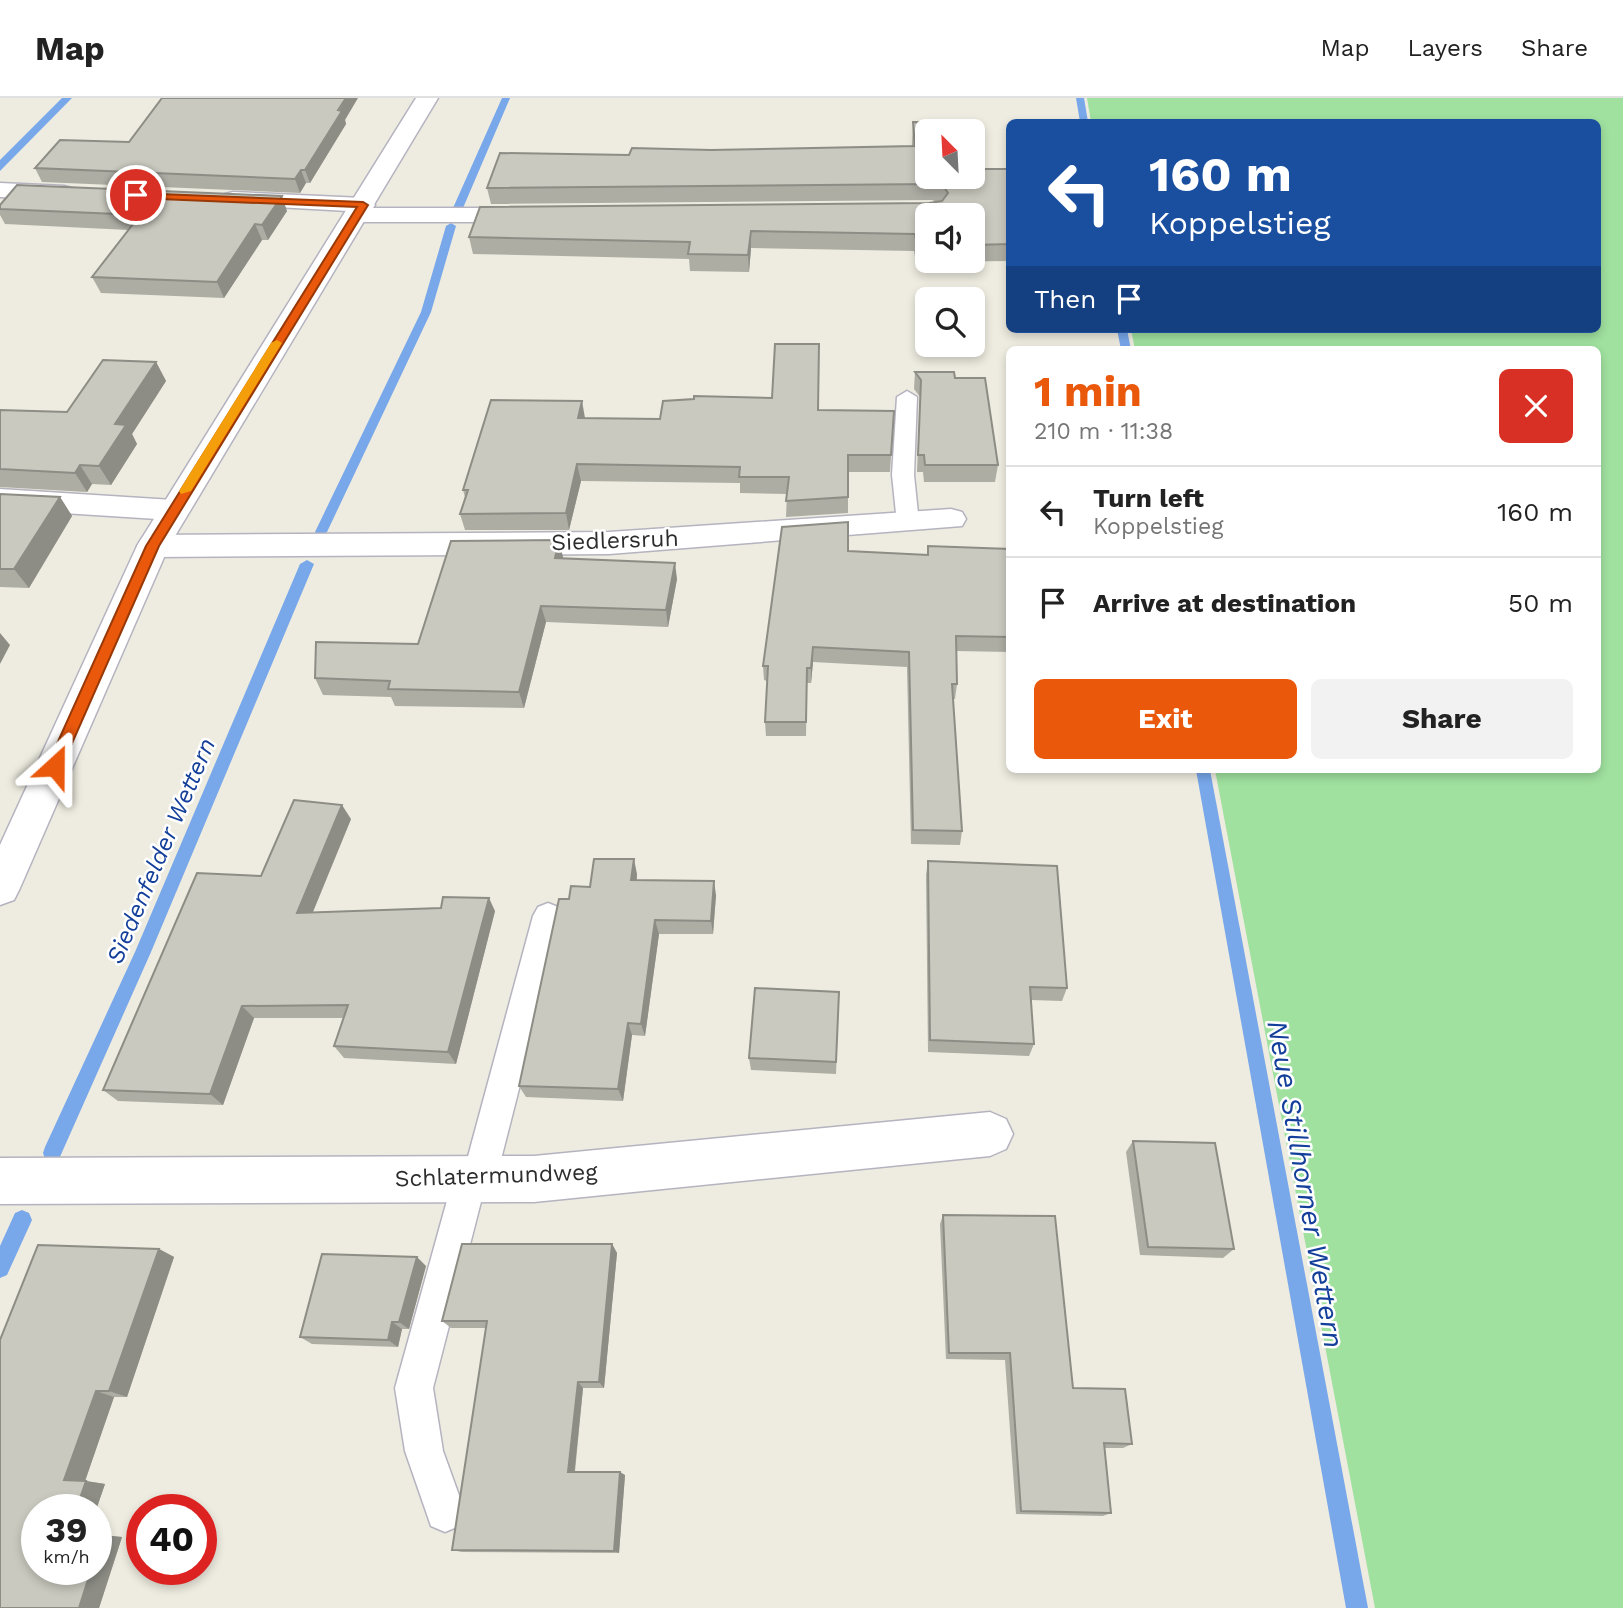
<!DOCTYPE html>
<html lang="en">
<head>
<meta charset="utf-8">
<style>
  body { margin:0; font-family:"Work Sans",sans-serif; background:#f2f2f2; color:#222; height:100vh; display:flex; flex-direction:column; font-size:26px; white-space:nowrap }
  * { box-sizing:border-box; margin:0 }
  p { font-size:23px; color:#767676 }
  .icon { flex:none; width:38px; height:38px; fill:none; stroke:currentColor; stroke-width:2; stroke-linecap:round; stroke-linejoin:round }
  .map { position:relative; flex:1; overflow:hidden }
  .drawer { position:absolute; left:1006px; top:248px; width:595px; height:427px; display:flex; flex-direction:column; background:#fff; border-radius:10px; box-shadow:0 4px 10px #0003 }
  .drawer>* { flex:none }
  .hud { position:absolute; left:1006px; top:21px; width:595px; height:214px; border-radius:10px; box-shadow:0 4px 10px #0003; background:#1a4fa0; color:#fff; overflow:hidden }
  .needle { width:46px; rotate:336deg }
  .buttons { position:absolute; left:915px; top:21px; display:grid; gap:14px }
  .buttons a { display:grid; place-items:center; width:70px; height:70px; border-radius:10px; background:#fff; box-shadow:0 4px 10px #0003; font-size:35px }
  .speed { position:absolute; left:21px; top:1396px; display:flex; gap:14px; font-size:35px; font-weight:700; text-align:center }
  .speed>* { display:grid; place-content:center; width:91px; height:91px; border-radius:50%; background:#fff; box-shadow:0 4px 10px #0003; line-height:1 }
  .speed small { font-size:18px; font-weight:400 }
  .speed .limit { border:10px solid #d22; background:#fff; color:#111 }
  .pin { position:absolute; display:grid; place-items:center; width:60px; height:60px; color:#fff; margin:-30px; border:4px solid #fff; border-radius:50%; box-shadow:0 2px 7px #0007 }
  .me { position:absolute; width:77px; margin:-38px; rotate:24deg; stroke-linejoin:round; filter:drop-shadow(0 0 5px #0008) }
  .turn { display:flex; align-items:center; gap:24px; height:147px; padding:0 28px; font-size:32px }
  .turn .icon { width:91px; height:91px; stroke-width:2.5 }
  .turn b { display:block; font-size:49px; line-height:60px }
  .then { display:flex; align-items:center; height:66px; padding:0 28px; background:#0003; gap:14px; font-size:26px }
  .round { display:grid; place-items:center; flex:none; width:74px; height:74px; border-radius:10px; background:#f2f2f2 }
  .overview { display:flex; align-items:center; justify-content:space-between; height:119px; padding:0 28px }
  h1 { font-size:42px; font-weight:700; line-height:52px; color:#ea580c }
  .button { display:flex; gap:14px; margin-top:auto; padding:14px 28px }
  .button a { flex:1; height:80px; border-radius:10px; background:#ea580c; color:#fff; font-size:28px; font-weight:700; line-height:80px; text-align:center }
  .button a+a { background:#f2f2f2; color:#222 }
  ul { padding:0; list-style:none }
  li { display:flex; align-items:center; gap:21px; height:91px; padding:0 28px; border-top:2px solid #e0e0e0 }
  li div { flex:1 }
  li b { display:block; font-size:26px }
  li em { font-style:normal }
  header { display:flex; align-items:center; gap:42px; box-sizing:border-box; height:98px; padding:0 35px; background:#fff; border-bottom:2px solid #e0e0e0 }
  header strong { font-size:33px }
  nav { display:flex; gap:38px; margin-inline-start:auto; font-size:24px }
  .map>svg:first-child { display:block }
  .green { fill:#a0e19f }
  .water { fill:#78a7ea }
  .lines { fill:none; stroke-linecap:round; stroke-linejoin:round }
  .stream { fill:#78a7ea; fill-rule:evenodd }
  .lane-casing { stroke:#b5b3bf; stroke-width:3 }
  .street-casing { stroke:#b5b3bf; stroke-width:3 }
  .secondary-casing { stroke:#b5b3bf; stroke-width:3 }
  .lane { fill:#fff; fill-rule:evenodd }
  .street { fill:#fff; fill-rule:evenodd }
  .secondary { fill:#fff; fill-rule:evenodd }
  .wall { fill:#adada4; fill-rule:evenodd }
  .shaded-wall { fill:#8d8d86 }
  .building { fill:#c9c9bf; stroke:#8d8d86; stroke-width:2; fill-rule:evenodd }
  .route { fill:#ea580c; stroke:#983908; stroke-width:2 }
  .slow { fill:#f59e0b }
  .labels { text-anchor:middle; stroke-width:5; stroke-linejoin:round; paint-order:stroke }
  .street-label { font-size:23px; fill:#2d2d2d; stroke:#fff }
  .water-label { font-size:24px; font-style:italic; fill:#133f9a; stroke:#fff }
  .near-water-label { font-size:28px; font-style:italic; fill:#133f9a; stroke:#fff }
</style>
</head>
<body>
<header>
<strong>Map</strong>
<nav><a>Map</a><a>Layers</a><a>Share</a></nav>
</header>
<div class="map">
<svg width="1623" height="1510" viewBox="0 0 1623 1510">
  <rect width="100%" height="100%" fill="#eeece0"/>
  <path class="green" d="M1087,0H1623V1510H1375L1215,672H1598V252H1135L1131,231H1598V24H1091Z"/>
  <path class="water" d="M62,0H72L0,73V62Z"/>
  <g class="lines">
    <g class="stream">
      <path d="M502,0H510L463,110L455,112L453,110Z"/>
      <path d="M1076,0H1084L1088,24H1080Z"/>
      <path d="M451,125L456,128L431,214L327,434L321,438L317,437L315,434L421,214L446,128Z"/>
      <path d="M1117,231H1127L1131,252H1121Z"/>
      <path d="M307,462L314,466L151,854L59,1061L52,1064L45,1061L43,1055L45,1049L135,854L300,466Z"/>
      <path d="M1196,672H1210L1368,1510H1346Z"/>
      <path d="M22,1112L29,1115L32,1122L7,1177L0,1180V1148L15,1115Z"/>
    </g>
    <defs>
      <g id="lane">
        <path d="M907,293L917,299L914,377L919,425L916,430H900L897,425L892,377L897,299Z"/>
        <path d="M548,805L558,809L563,818L496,1081L491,1093L483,1096L433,1290L443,1353L465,1414L459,1428L445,1434L431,1428L405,1353L395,1290L453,1081L458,1069L466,1066L533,818L538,809Z"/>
      </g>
      <g id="street">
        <path d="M0,85L64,88L72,90L76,95L72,100L64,102L0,99Z"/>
        <path d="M233,94L363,100L371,102L375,107L373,110H527L535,112L539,117L535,122L527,124H357L349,122L345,117L348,113L225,106L221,101L225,96Z"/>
        <path d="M0,391L173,402L184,405L188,412L184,419L173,422L0,411Z"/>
        <path d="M951,411L962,414L966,421L962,428L609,456L153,459L142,456L137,448L142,440L153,437L609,434Z"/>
        <path d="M990,1014L1006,1021L1013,1036L1006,1051L990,1058L534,1104L0,1106V1060L534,1058Z"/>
      </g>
      <path id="secondary" d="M416,0H438L169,448L20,790L14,802L0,807V747L137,448Z"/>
    </defs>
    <use href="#lane" class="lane-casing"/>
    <use href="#street" class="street-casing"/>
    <use href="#secondary" class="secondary-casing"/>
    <use href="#lane" class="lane"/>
    <use href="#street" class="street"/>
    <use href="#secondary" class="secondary"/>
  </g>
  <g class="wall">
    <path d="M345,22L346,26L310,85H306L300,95L42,84L35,70L129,44Z"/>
    <path d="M913,24L981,71H1010V163L916,164L914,153L751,150L749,174L690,173L689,161L473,156L469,139L937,104L932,102L491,106L487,90L629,57L711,52L912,48ZM928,117H973V163H928Z"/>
    <path d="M0,107L287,113L268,142H262L224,200L101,195L92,179L129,132L5,126L0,117Z"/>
    <path d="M156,264L166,283L132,336L137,346L111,387L92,386L87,394L0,389V312L67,314Z"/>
    <path d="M915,274L955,280L998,367L995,384H924L923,374H917L920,299L914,291Z"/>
    <path d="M818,312L894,313L890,374H848V415L786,419L787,396L740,395V385L581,383L569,432H465L460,416L465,399L463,392L585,320L660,321Z"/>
    <path d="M0,396L60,399L72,418L29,490L0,489Z"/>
    <path d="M928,448L1010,451V554L956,553L957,586L955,601H953L962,733L960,747L911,746L907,569L813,564L811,585H807L806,638H766L765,624L767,583L764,582L763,568L848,453L927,457Z"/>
    <path d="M563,459V461L677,481L668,529L546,524L524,610L395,608L391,599L323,597L315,580L418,546Z"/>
    <path d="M351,721L313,814L495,813L456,966L344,960L334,948L344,920H254L223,1007L118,1003L103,992L261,778Z"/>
    <path d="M928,763L1067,890L1062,903L1031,902L1034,946L1029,958L928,954L926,777Z"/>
    <path d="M637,776V782L716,797L713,836H659L645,938L632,937L623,1003L526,999L519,988L569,801L590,789Z"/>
    <path d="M839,894L836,976L751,972L749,960Z"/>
    <path d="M1133,1043L1234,1151L1223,1160L1140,1157L1126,1054Z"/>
    <path d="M943,1117L1073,1290L1132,1346L1123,1350H1105L1111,1415L1103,1418L1016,1416L1005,1262L946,1261L940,1126Z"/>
    <path d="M612,1146L617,1155L604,1290H583L575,1374L625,1377L619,1455L462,1454L452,1452L486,1230H451L442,1223Z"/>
    <path d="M38,1147L159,1151L174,1159L127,1299H114L85,1383L105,1386L96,1412H37V1472H96V1437L122,1439L99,1510H0V1242Z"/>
    <path d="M426,1168L409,1231H402L398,1249L312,1246L300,1239Z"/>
  </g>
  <g class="shaded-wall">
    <path d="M346,0H358L345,22L346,26L310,85L305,72Z"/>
    <path d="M301,72L306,85L300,95L295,81Z"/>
    <path d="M282,98L287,113L268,142L262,127Z"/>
    <path d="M255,126L262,142L224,200L217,184Z"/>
    <path d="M751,133V150L749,174L748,157Z"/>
    <path d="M156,264L166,283L132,336L137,346L111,387L99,368L115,326Z"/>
    <path d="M582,303L585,320H578Z"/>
    <path d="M577,366L581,383L569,432L566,415Z"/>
    <path d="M80,367L92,386L87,394L75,375Z"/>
    <path d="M60,399L72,418L29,490L14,471Z"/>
    <path d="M559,442L563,459L559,477L555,460Z"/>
    <path d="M675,465L677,481L668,529L666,512Z"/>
    <path d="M541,508L546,524L524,610L519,594Z"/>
    <path d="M0,535L10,547L0,566Z"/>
    <path d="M813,549V564L811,585V570Z"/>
    <path d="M342,707L351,721L307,828L297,815Z"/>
    <path d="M634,761L637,776L635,797L631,782Z"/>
    <path d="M714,783L716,797L713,836L711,823Z"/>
    <path d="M489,800L495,813L456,966L448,954Z"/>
    <path d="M655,822L659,836L645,938L641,926Z"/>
    <path d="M242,908L254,920L223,1007L210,996Z"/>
    <path d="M628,925L632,937L623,1003L618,991Z"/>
    <path d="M612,1146L617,1155L604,1290L599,1284Z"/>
    <path d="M159,1151L174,1159L127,1299L109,1293Z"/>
    <path d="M417,1159L426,1168L409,1231L399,1224Z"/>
    <path d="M392,1224L402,1231L398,1249L388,1242Z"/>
    <path d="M578,1284L583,1290L574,1378L568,1374Z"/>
    <path d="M96,1293L114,1299L84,1386L64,1382Z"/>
    <path d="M620,1374L625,1377L619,1455L614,1453Z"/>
    <path d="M86,1383L105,1386L96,1412H76Z"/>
    <path d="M103,1437L122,1439L99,1510H79L91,1472H96V1457Z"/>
  </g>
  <g class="building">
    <path d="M162,0H346L338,12L342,13L305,72H301L295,81L35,70L60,42L129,44Z"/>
    <path d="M913,24L975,25L981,71H1010V146L973,147V117H928V147L917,148L915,136L751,133L748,157L688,156L690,144L469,139L480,109L929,105L942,103L948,95L944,89L933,86L487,90L500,55L629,57L632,50L711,52L915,48ZM928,33H973V79H928Z"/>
    <path d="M17,87L282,98L262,127L255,126L217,184L92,179L140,117L0,111V107Z"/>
    <path d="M775,246H819L818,312L894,313L891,357H848V399L786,403L789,379H739L740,369L577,366L566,415L460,416L468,392H463L491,302L582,303L578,320L660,321L663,303L694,301V298L772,300Z"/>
    <path d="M103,262L156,264L115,326L126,327L99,368L80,367L75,375L0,371V312L67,314Z"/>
    <path d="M915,274H954L955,280H985L998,367H925L924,357H918L921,282Z"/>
    <path d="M0,396L60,399L14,471H0Z"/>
    <path d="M848,424V453L928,457V448L1010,451V539L956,538L957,586H952L962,733L913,732L909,554L813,549L811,570H807L806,624H765L768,568H763L782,429Z"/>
    <path d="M559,442L555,460L675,465L666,512L541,508L519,594L388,591L390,583L315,580L316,544L418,546L451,443Z"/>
    <path d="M294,702L342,707L297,815L441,810L443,799L489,800L448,954L334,948L348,907L242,908L210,996L103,992L197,775L261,778Z"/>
    <path d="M594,761H634L631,782L714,783L711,823L655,822L641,926L628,925L618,991L519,988L559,801H569L571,788L590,789Z"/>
    <path d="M928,763L1057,768L1067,890L1030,889L1034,946L930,942Z"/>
    <path d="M755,890L839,894L836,964L749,960Z"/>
    <path d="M1133,1043L1215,1045L1234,1151L1148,1149Z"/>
    <path d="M943,1117L1055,1118L1073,1290L1125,1291L1132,1346L1104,1345L1111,1415L1021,1413L1010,1255H949Z"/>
    <path d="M462,1146H612L599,1284H578L568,1374H620L614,1453L452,1452L487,1223H442Z"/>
    <path d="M38,1147L159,1151L109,1293H96L64,1382L86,1383L76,1412H37V1472H91L79,1510H0V1242Z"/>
    <path d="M322,1156L417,1159L399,1224H392L388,1242L300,1239Z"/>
    <path d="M96,1437H103L96,1457Z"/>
  </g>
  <path class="route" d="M133,95L363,104L368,107L159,448L62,668L55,674L47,668L146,448L357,109L136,100Z"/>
  <path class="slow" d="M277,242L282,245L191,393L181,396L179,393L271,245Z"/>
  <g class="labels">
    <g class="street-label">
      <text transform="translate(615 442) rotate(-2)" y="8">Siedlersruh</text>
      <text transform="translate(496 1077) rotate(-2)" y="8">Schlatermundweg</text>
    </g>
    <g class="water-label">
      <text transform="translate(161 753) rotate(-67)" y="8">Siedenfelder Wettern</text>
    </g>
    <g class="near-water-label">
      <text transform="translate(1306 1086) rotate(80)" y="10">Neue Stillhorner Wettern</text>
    </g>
  </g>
</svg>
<div class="buttons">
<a><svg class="needle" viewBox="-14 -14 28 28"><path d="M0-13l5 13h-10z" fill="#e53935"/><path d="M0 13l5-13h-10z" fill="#767676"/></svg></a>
<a><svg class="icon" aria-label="sound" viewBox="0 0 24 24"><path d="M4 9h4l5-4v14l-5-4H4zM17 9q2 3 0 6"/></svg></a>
<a><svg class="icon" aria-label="search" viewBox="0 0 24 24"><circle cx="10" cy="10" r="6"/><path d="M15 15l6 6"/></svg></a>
</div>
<div class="speed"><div>39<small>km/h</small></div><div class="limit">40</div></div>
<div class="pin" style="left:136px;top:97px;background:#d93025"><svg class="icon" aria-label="arrive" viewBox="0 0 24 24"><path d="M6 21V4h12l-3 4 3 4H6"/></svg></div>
<svg class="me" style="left:55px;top:668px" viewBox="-20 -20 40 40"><path d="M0-17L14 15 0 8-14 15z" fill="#ea580c" stroke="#fff" stroke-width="4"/></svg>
<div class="hud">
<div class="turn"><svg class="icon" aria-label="left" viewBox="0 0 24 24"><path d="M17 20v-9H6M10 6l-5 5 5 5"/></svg><div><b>160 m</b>Koppelstieg</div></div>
<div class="then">Then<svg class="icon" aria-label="arrive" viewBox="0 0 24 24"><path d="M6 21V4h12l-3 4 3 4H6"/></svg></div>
</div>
<section class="drawer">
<div class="overview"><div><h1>1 min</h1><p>210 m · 11:38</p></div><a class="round" style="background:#d93025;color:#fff"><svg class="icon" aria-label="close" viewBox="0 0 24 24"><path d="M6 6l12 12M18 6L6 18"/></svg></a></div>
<ul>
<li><svg class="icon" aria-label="left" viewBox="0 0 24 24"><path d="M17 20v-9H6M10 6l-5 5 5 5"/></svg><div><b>Turn left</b><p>Koppelstieg</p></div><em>160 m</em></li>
<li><svg class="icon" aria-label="arrive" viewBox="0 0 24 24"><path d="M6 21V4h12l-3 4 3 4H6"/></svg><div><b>Arrive at destination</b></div><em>50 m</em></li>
</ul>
<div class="button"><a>Exit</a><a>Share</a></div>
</section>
</div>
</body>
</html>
